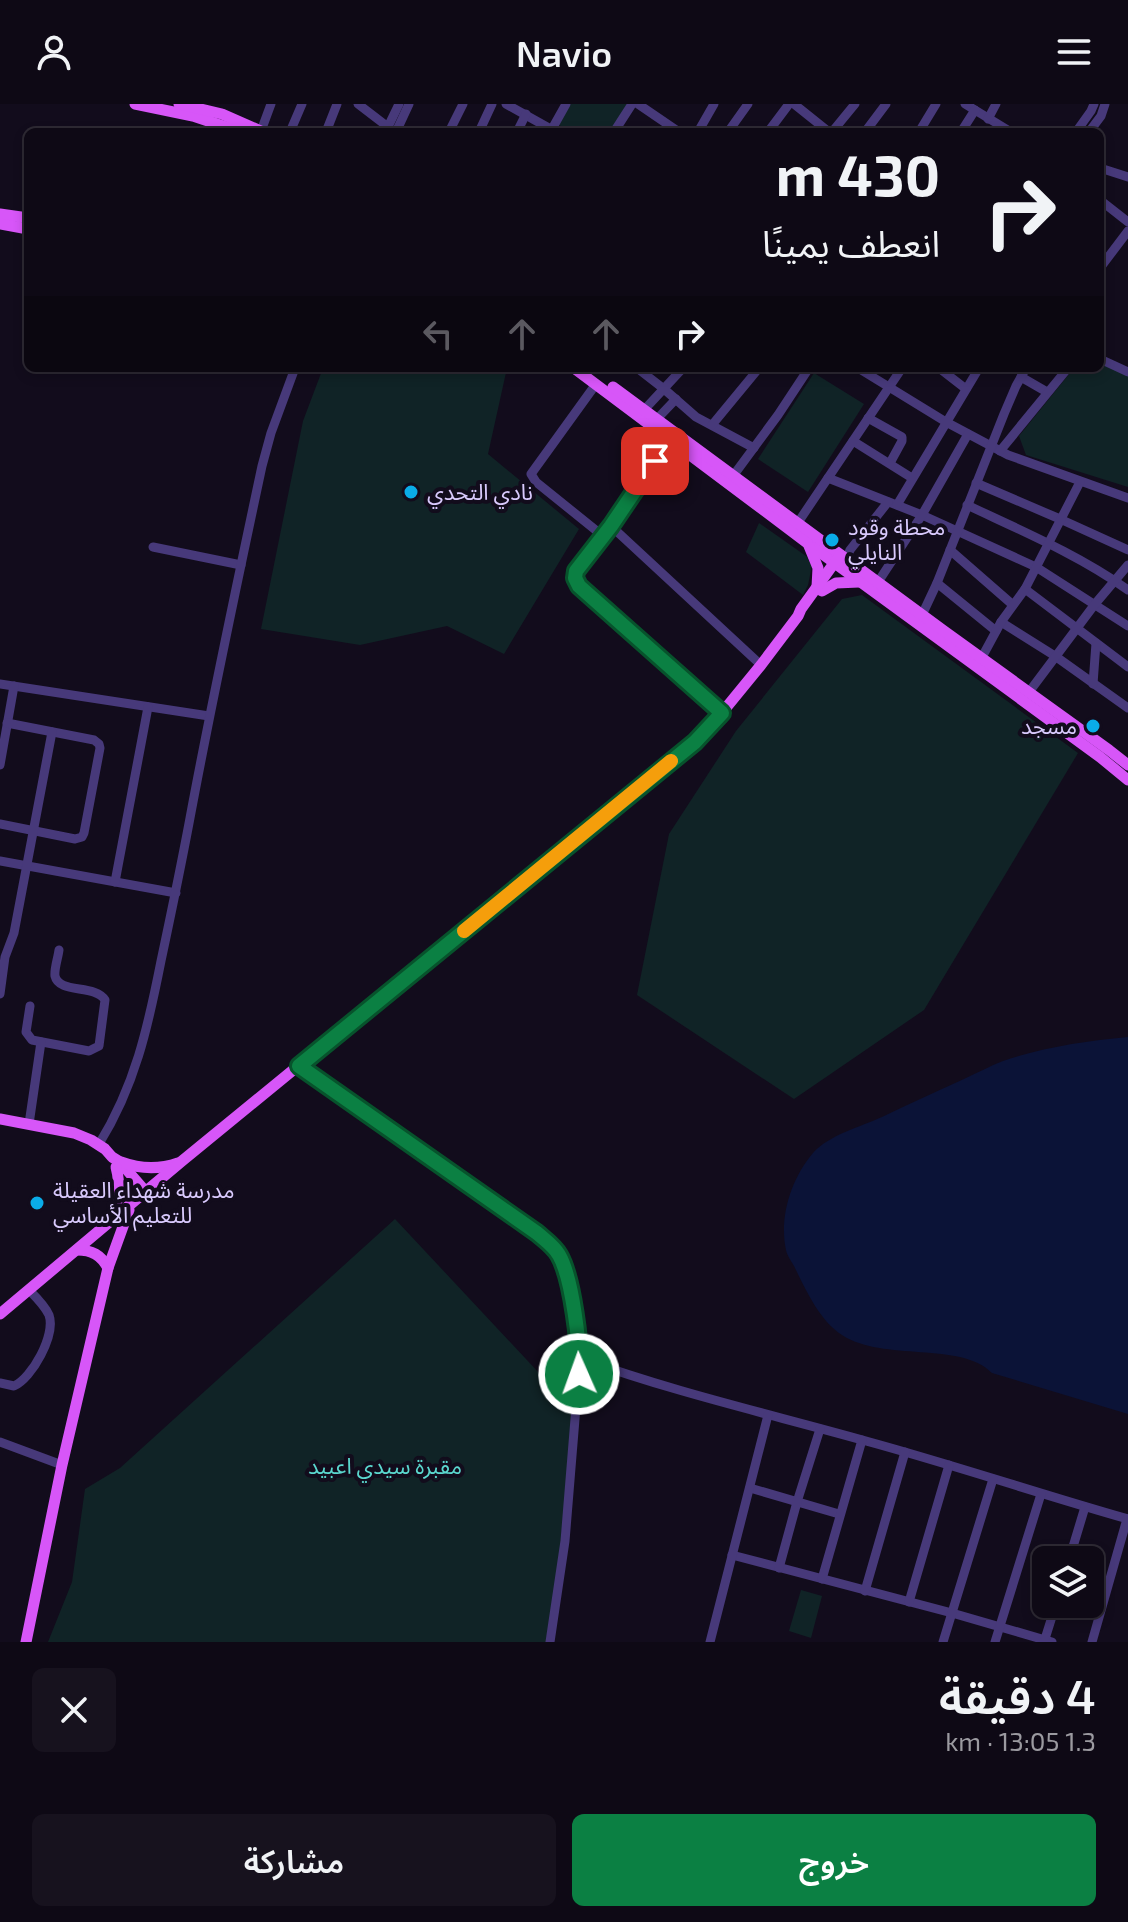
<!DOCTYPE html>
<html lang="ar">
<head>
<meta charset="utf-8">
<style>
  body { margin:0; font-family:"Exo 2","Noto Sans Arabic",sans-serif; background:#17121e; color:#f1f3f6; direction:rtl; height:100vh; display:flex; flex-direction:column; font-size:30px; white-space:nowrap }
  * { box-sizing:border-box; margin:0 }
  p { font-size:26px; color:#9b9aa0 }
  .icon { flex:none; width:44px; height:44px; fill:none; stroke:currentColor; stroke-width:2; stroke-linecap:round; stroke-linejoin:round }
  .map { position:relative; height:1538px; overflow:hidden; direction:ltr }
  .drawer { display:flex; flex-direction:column; background:#0e0915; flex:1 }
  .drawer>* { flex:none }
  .guide { position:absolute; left:24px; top:24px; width:1080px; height:244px; border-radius:12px; box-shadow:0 4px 12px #0003,0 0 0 2px #2e2a34; direction:rtl; background:#0e0915; color:#f1f3f6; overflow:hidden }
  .buttons { position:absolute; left:1032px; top:1442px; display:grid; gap:16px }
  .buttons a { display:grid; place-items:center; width:72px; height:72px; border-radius:12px; background:#0e0915; box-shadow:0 4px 12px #0003,0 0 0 2px #2e2a34; font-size:40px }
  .pin { position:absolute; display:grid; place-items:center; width:68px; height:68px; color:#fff; margin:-34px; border-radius:16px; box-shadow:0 4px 12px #0006 }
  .me { position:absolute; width:88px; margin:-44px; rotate:358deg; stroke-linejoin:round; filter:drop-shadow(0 0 6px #0008) }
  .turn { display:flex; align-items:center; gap:28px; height:168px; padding:0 32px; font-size:36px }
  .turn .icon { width:104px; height:104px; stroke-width:2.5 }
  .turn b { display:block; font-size:56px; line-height:68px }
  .lanes { display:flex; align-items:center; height:76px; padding:0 32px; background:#0003; justify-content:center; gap:40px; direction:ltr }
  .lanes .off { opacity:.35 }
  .round { display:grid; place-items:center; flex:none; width:84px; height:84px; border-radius:12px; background:#17121e }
  .overview { display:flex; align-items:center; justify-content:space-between; height:136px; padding:0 32px }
  h1 { font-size:48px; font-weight:600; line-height:60px }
  .button { display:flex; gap:16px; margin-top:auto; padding:16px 32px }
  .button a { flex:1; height:92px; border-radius:12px; background:#0b8043; color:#fff; font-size:32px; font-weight:600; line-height:92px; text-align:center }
  .button a+a { background:#17121e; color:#f1f3f6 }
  header { display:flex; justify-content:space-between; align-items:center; height:104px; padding:0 32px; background:#0e0915; font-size:36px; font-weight:600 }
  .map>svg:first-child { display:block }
  .green { fill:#102326 }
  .water { fill:#0b1337 }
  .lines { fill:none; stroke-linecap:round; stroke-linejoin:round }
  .minor { stroke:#47397a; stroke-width:9 }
  .major { stroke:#d756f8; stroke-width:11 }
  .route-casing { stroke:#07532c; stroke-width:20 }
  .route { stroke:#0b8043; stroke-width:14 }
  .slow { stroke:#f59e0b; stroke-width:14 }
  .poi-dot { fill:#0aace8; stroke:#120c1c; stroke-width:3 }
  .labels { text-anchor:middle; stroke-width:8; stroke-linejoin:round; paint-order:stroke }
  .poi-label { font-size:22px; fill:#d9cafd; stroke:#120c1c; text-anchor:start }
  .park-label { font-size:22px; fill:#5bd8cf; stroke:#120c1c }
</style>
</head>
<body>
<header><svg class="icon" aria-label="menu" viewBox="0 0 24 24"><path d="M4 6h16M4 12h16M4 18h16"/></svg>Navio<svg class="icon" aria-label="person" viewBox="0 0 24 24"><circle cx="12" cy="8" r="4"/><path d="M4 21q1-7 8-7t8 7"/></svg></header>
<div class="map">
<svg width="1128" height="1538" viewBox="0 0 1128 1538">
  <rect width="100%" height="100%" fill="#120c1c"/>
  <g class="green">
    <path d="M569,0H627L611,28H569L558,20Z"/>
    <path d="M1100,257L1128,269V383L1026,351L1019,332L1074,264H1100Z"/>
    <path d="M323,264H507L488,350L579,425L504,550L447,522L360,541L261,525L303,317Z"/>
    <path d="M814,269L864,300L808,388L758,355Z"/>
    <path d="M759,419L806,452L812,462L808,481L803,491L746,448Z"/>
    <path d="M862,491L1078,649L924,906L794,995L637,891L669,730L736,627L842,495Z"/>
    <path d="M395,1115L569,1301L572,1310L560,1449L546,1538H48L72,1478L85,1385L120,1364Z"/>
    <path d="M801,1486L822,1492L811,1534L789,1527Z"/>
  </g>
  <path class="water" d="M1128,933V1310L992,1269C961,1237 883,1258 842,1231C819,1216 806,1186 794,1162C791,1157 787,1151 786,1146C779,1113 791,1075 813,1049C829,1031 860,1023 882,1013C909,1000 937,987 964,975C977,969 990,962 1003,957C1044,943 1086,937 1128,933Z"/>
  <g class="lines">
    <g class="minor">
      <path d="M358,0L388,23"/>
      <path d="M506,0L556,28"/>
      <path d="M638,0L679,28"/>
      <path d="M794,0L829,28"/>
      <path d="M965,0L1011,28"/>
      <path d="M988,15L996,0"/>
      <path d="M387,25L399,0"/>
      <path d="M552,25L566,0"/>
      <path d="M261,27L271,0"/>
      <path d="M290,28L302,0"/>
      <path d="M326,28L337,0"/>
      <path d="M396,28L409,0"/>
      <path d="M449,28L463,0"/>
      <path d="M479,28L492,0"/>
      <path d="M517,28L526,10"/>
      <path d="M614,28L632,0"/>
      <path d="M698,28L714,0"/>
      <path d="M728,28L748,0"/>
      <path d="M768,28L789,0"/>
      <path d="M832,28L855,0"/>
      <path d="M865,28L886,0"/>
      <path d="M919,28L936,0"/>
      <path d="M961,28L975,6"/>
      <path d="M1076,28L1091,7L1094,0"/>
      <path d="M1089,28L1101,12L1105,0"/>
      <path d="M1100,64L1128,73"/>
      <path d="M1100,96L1128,118"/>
      <path d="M1100,164L1128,127"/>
      <path d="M1100,255L1128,268"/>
      <path d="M637,264L664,285L696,313L754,344"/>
      <path d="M858,264L946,318L1008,351L1128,394"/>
      <path d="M939,264L966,285"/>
      <path d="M1021,273L1047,288"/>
      <path d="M596,280L531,370L536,378L603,432"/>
      <path d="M644,306L683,264"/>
      <path d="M868,314L902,333V337L890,359"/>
      <path d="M656,316L676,295"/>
      <path d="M712,321L759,264"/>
      <path d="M670,336L611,422L576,467L575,474L579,482L722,609"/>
      <path d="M853,337L912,374"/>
      <path d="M1000,347L1068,264"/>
      <path d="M733,372L778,311L809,264"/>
      <path d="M828,374L922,411L1036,463L1128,522"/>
      <path d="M976,379L1060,415L1128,446"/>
      <path d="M897,401L979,264"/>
      <path d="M967,401C1022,427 1079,451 1128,486"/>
      <path d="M797,420L902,264"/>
      <path d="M611,422L761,561"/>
      <path d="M153,443L241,461"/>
      <path d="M950,446L1013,501"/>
      <path d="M846,456L850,446L888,398"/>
      <path d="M878,478L922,411L968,330"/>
      <path d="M937,479L996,527"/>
      <path d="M1025,485L1128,563"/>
      <path d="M922,511L937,479L1004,310L1016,282L1026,264"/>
      <path d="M1001,518L1055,552L1128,604"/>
      <path d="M981,555L1001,518L1025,485L1080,378"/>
      <path d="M0,580L209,612"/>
      <path d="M1093,580L1096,539"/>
      <path d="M1029,588L1095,500L1128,461"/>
      <path d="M0,661L14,582"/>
      <path d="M0,720L75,735L82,733L84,729L100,644L99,640L94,636L7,619"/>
      <path d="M0,757L176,789"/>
      <path d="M115,778L148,603"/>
      <path d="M0,890L5,853L14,829L52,628"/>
      <path d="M30,902L26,928L32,936L89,947L99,942L105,896C95,880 59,890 55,872C54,865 58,854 59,846"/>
      <path d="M299,962L537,1129L554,1144L564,1161L578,1232L580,1254L565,1437L550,1538"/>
      <path d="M29,1020L41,938"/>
      <path d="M99,1040C135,982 148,923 161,857C171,810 181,762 190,714C212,596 237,479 262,362L271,329L295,264"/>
      <path d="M580,1254C673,1288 770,1310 866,1337C954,1361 1040,1390 1128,1415"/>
      <path d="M0,1279L14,1282C32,1274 56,1231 49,1211C45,1202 36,1193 29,1186"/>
      <path d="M0,1338L62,1361"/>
      <path d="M750,1384L839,1410"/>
      <path d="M732,1451L952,1509L1052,1538"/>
      <path d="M1069,1456L1085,1403"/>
      <path d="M779,1464L797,1398L820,1325"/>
      <path d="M822,1475L862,1336"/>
      <path d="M865,1487L905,1348"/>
      <path d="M909,1498L949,1361"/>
      <path d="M710,1538L768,1311"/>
      <path d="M943,1538L993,1375"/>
      <path d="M995,1538L1041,1390"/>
      <path d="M1044,1538L1056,1500"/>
      <path d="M1092,1538L1127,1415"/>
    </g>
    <g class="major">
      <path d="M135,0L193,12L241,28"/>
      <path d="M179,0L222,10L263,28"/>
      <path d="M0,110L28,114"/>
      <path d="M0,120L28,125"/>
      <path d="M574,264L806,438L1100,653L1128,676"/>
      <path d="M613,283L944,527L1109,646L1128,661"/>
      <path d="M809,442L818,464L817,483"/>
      <path d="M822,487L836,479L859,478"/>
      <path d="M0,1015L74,1029L91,1036L105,1045L112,1053L120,1058L146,1088"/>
      <path d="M121,1058C140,1065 158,1066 178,1059"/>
      <path d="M110,1116C119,1099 121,1082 116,1063"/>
      <path d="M77,1146C92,1146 101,1151 108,1164"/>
      <path d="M0,1210L182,1057L707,627L761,561L798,512L801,505L840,451"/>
      <path d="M26,1538L62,1361L108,1164L129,1106"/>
    </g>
  </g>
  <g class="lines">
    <defs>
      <path id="route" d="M579,1270C581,1244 572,1173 559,1151C554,1142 545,1136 537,1129L299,962L695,638L722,609L579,482L575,474L576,467L611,422L655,357"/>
    </defs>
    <use href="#route" class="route-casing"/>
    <use href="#route" class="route"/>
    <path class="slow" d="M464,827L671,657"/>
  </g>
  <g class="poi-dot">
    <circle cx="411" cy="388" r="8"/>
    <circle cx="832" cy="436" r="8"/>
    <circle cx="1093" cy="622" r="8"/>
    <circle cx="37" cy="1099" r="8"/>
  </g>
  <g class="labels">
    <g class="poi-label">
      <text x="427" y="396">نادي التحدي</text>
      <text x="848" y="431">محطة وقود<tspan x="848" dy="25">النايلي</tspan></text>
      <text x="1077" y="630" text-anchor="end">مسجد</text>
      <text x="53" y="1094">مدرسة شهداء العقيلة<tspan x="53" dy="25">للتعليم الأساسي</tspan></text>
    </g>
    <g class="park-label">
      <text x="385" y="1370">مقبرة سيدي اعبيد</text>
    </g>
  </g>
</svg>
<div class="buttons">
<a><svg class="icon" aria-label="layers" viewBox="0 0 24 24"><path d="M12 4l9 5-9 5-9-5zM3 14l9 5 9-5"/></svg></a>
</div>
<div class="pin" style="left:655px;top:357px;background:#d93025"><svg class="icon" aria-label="arrive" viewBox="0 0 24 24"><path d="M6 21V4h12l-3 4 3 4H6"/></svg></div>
<svg class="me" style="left:579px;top:1270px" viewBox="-20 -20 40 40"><circle r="17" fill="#0b8043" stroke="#fff" stroke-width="3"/><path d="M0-11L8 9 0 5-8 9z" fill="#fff"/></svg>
<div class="guide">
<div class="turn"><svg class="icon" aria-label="right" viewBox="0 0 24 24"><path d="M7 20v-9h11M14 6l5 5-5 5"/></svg><div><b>430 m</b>انعطف يمينًا</div></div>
<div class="lanes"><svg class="icon off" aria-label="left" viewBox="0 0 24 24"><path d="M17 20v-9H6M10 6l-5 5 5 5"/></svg><svg class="icon off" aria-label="ahead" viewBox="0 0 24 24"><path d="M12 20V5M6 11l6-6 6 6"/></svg><svg class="icon off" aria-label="ahead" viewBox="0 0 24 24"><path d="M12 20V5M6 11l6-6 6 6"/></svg><svg class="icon" aria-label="right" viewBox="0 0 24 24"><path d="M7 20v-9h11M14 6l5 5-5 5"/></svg></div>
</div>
</div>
<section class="drawer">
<div class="overview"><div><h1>4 دقيقة</h1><p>1.3 km · 13:05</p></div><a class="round"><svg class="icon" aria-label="close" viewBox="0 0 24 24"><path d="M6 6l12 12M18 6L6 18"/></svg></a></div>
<div class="button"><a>خروج</a><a>مشاركة</a></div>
</section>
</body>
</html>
